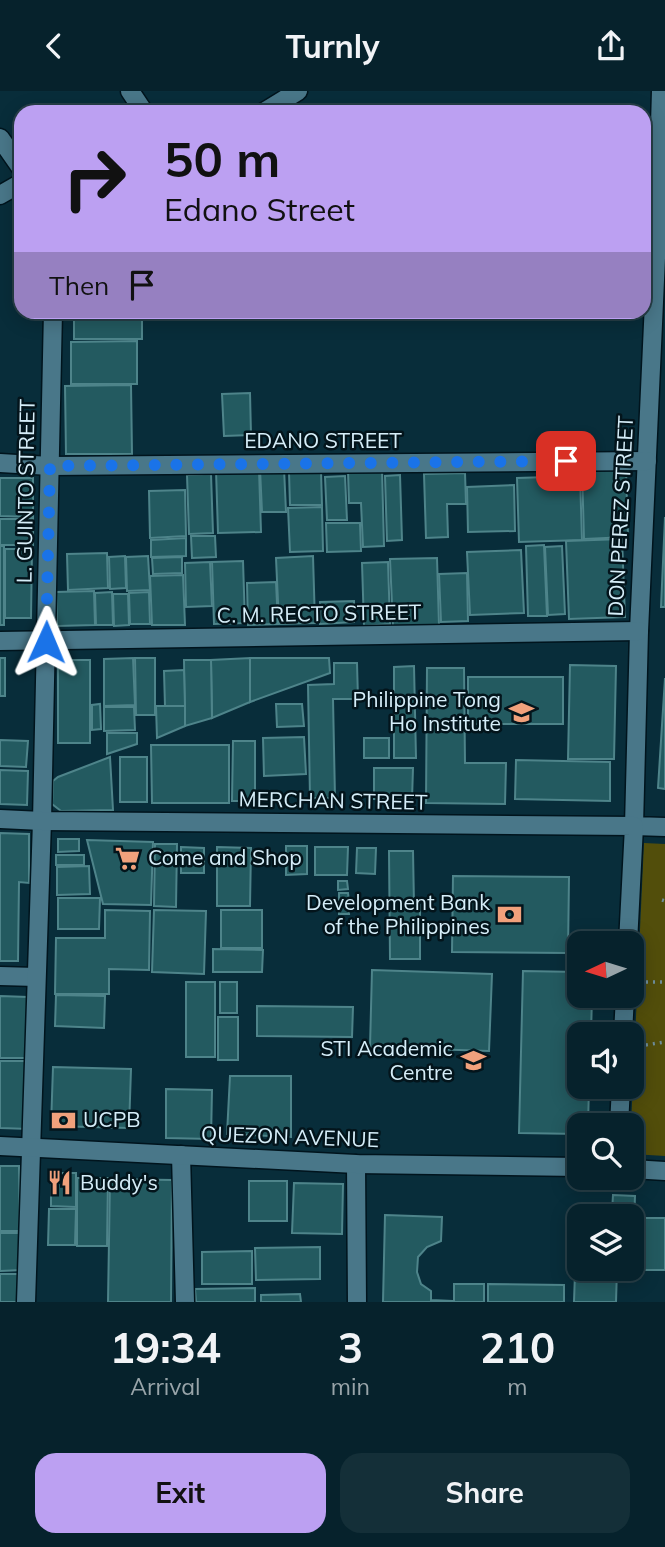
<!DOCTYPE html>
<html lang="en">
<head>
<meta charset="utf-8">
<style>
  body { margin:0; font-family:Mulish,sans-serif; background:#142f38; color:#f1f3f6; height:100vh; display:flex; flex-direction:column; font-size:26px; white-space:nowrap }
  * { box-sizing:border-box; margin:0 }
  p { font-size:23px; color:#98a4a9 }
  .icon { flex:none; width:38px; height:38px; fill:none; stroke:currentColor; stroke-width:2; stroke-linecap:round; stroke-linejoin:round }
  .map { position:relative; height:1211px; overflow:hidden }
  .panel { display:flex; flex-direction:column; background:#06222c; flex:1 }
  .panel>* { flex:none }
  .banner { position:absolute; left:14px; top:14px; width:637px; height:214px; border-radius:21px; box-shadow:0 4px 18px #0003,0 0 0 2px #273f48; background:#bca0f2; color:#111; overflow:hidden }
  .needle { width:46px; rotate:266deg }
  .tools { position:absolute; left:567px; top:840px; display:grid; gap:14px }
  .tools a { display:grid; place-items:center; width:77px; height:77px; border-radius:14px; background:#06222c; box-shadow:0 4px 18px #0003,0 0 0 2px #273f48; font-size:35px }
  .pin { position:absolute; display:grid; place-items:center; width:60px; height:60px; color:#fff; margin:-30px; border-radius:14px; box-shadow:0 4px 10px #0006 }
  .me { position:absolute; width:77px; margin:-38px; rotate:1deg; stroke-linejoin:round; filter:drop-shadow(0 0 5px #0008) }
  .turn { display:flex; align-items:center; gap:24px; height:147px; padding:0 35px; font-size:32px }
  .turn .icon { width:91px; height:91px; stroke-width:2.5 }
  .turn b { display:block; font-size:49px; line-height:60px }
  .then { display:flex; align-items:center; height:66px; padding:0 35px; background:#0003; gap:14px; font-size:26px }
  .eta { display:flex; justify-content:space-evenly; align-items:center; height:119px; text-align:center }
  .eta b { font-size:42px; font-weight:700; line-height:49px }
  .primary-button { display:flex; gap:14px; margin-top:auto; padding:14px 35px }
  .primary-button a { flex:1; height:80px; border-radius:21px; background:#bca0f2; color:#111; font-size:28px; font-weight:700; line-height:80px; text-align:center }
  .primary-button a+a { background:#142f38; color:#f1f3f6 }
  header { display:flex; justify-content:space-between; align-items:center; height:91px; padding:0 35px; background:#06222c; font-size:32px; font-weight:700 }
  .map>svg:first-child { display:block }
  .green { fill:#524e0b }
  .building { fill:#235a60; stroke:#4e848a; stroke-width:2 }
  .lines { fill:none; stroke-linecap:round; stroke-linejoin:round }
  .minor-casing { stroke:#00141d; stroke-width:21 }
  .secondary-casing { stroke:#00141d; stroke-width:21 }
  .path { stroke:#6f8e9a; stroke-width:3.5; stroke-dasharray:2 5; stroke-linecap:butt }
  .minor { stroke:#497789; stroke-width:18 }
  .secondary { stroke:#497789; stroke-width:18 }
  .route { stroke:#1a73e8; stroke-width:12; stroke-dasharray:0 21.6 }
  .labels { text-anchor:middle; stroke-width:5; stroke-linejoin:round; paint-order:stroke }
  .street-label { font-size:21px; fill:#d6eef9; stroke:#03141b }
  .poi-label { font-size:21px; fill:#d6eef9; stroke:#03141b; text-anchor:end }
</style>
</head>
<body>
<header><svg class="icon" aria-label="back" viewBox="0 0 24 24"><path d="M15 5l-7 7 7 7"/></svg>Turnly<svg class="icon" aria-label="share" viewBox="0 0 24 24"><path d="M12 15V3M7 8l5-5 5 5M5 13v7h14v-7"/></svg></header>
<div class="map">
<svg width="665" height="1211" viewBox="0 0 665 1211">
  <rect width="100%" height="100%" fill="#082d3a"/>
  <path class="green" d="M644,752L665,753V1065L632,1063L631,1034Z"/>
  <g class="building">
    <rect x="74" y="220" width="68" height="28"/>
    <path d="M137,250V293H71V251Z"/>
    <path d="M131,294L132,363H66L65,295Z"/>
    <path d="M250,302L251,344L224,345L222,303Z"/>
    <path d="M284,377L286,421H262L260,378Z"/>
    <path d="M626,377L628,446L584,448L582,378Z"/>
    <path d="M259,378L261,441L218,442L216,379Z"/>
    <path d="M382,379L384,455L363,456L361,412H349L348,380Z"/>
    <path d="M321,380L322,414H290L289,381Z"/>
    <path d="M465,382L466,413H447L448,446L426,447L424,383Z"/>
    <path d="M211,383L213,442L189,443L187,384Z"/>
    <path d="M400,384L402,449L387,450L385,385Z"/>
    <path d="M345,385L347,429H327L325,386Z"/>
    <path d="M580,385L582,449L519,451L517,387Z"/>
    <path d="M0,387H33V426L0,425Z"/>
    <path d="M514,394L515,440L468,441L467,396Z"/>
    <path d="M185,399L186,445L150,447L149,400Z"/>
    <path d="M322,416L323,460L290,461L288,417Z"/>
    <path d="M665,426V516H661Z"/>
    <rect x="0" y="428" width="33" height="26"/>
    <path d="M326,432H360L361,460L327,461Z"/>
    <path d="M191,445H215L216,466L192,467Z"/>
    <path d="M186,447V465L151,466V449Z"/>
    <path d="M622,448L625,526L569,528L566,450Z"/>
    <path d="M544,454L547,525H528L526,455Z"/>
    <rect x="0" y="455" width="4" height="79"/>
    <path d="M562,455L565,523L548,524L545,456Z"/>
    <path d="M5,458H32L31,527H5Z"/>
    <path d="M521,459L524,522L470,524L467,461Z"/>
    <path d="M107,462L108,497L68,499L67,463Z"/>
    <path d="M125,465L126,497L110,498L109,466Z"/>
    <path d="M148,465L150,499L127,500L126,466Z"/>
    <path d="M313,465L315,532L279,533L276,467Z"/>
    <path d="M182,466V482L153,483L152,467Z"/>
    <path d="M437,467L439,534L393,536L390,468Z"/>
    <path d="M243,470L245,532L214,533L212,471Z"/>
    <path d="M210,471L212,515L186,516L185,472Z"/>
    <path d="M388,471L390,533L364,535L362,472Z"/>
    <path d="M467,482L468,530L441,531L439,483Z"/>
    <path d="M183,484L185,534H152L150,485Z"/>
    <path d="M276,491L278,533L248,534L247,492Z"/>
    <path d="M94,500L95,534L57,535L56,501Z"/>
    <path d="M112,501L113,534H96L95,502Z"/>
    <path d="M149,501L150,533H130L129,502Z"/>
    <path d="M113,503H128L129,534L114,535Z"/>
    <path d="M354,510V531L320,533V511Z"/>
    <rect x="0" y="567" width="5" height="38"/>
    <path d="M133,567L135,614L104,615V568Z"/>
    <path d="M135,567H155V624H136Z"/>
    <path d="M250,567H329L330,582L250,611Z"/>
    <path d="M250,567V611L212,627L211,569Z"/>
    <rect x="58" y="569" width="32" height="83"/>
    <path d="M184,569H211L212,627L185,635Z"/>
    <path d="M334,572H357L358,608H333L335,707H310L308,594L334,593Z"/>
    <path d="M570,574L616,575L614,668H568Z"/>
    <path d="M414,575L416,667H394V576Z"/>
    <path d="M427,577H464L465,672H506L505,713L426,712Z"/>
    <path d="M184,579L185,615H165L164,580Z"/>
    <rect x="468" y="586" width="95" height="47"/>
    <path d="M665,587V698L658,697Z"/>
    <path d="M100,613L101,638L92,639V614Z"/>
    <path d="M276,613H302L304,635L277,636Z"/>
    <path d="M156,615H185V635L157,647Z"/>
    <path d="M104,616H134L135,639L104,640Z"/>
    <path d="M107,642H137V653L107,663Z"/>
    <path d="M304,646L306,683L264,685L263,647Z"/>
    <rect x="364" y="647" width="25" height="20"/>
    <path d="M0,649L28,650L26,676L0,675Z"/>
    <path d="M233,650H255V710H232Z"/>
    <path d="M151,654H229V712H152Z"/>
    <path d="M110,666L113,719L61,720L52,713L53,690L58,686Z"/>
    <rect x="120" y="666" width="27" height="45"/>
    <path d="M516,669L610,671V710L515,708Z"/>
    <path d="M374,677H413L412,709L374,708Z"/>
    <path d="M0,679L28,680L27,714L0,713Z"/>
    <path d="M0,742L29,743V792L19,791L18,870H0Z"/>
    <path d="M58,748H79V760L58,761Z"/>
    <path d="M87,749L153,751L151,814L103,813Z"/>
    <path d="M155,753H177L176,816L154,815Z"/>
    <path d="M286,755H307V783L286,784Z"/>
    <path d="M181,756L204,757V782H181Z"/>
    <path d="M217,756L251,757L250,815H217Z"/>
    <path d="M315,756H348L347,784H315Z"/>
    <path d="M357,757H376L375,783L356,782Z"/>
    <path d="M389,760H413L414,814H420V868H390Z"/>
    <rect x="56" y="764" width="28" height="10"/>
    <path d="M89,775L90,803L57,804V776Z"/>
    <path d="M453,785L569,786L568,862L452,861Z"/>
    <path d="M338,790H347L348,798L338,799Z"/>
    <path d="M339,802H348L349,811H339Z"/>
    <path d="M58,807H100L99,838H58Z"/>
    <path d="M339,814H348L349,823H339Z"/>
    <path d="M105,819L150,820L149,879L109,878V903H55L56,847H105Z"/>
    <path d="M154,819L206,820L204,883L152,881Z"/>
    <rect x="221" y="819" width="41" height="38"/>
    <path d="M213,858L263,859L262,881H213Z"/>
    <path d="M372,879L492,883L489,960L370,956Z"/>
    <path d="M523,880L579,881V905H592L591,943H579V996H589L588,1034H579V1043L519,1042Z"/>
    <rect x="186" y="891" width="29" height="75"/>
    <rect x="220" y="891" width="17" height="31"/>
    <path d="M56,904L105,905L104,937L55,935Z"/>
    <path d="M0,905L28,906L26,967H0Z"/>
    <path d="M257,915L353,916L352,946L257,945Z"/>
    <rect x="218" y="926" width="20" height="43"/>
    <path d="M0,970H30L29,1038L0,1037Z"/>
    <path d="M53,976L131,978L129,1037L51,1035Z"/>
    <path d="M230,985H291V1046L227,1043Z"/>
    <path d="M166,998L212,999L211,1048L166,1047Z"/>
    <path d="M0,1075H19L20,1140H0Z"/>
    <path d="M51,1082H76V1116L51,1115Z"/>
    <path d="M77,1087H108L107,1155H77Z"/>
    <path d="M110,1088L172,1089L171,1211H108Z"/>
    <rect x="249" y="1090" width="38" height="40"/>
    <path d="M294,1092L343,1093L342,1143L292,1142Z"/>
    <path d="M613,1104L635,1105L633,1160H632V1125H621V1121H612Z"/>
    <path d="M49,1118H76L75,1154H48Z"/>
    <path d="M577,1123L619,1125H579V1178H617L616,1211H574Z"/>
    <path d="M385,1124L442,1126L441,1150L427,1156L418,1166L417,1181L421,1193L431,1200V1209L452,1210V1211H383Z"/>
    <path d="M636,1127H665V1179H635Z"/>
    <path d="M0,1142H21L22,1179L0,1180Z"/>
    <path d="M320,1156V1188L256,1189L255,1157Z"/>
    <path d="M252,1160V1193H202V1161Z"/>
    <rect x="0" y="1183" width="18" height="28"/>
    <rect x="454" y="1193" width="30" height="18"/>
    <path d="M488,1193L564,1194V1211H488Z"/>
    <path d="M255,1197V1211H196L195,1198Z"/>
    <path d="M300,1203L301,1211H261V1204Z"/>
  </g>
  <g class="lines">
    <defs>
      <g id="minor">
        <path d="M130,0L144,21"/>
        <path d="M661,0L656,167L639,540L634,735L665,736"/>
        <path d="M264,21L298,0"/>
        <path d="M0,47L21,77"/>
        <path d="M0,104L21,92"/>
        <path d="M0,372L50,375L647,370"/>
        <path d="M0,550L639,540"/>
        <path d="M0,885L36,886"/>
        <path d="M181,1064L185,1211"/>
        <path d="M356,1073L357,1211"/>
        <path d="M26,1211L42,730L53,220"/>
      </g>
      <g id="secondary">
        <path d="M0,728L42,730L634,735L628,852"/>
        <path d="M623,943L625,905"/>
        <path d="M619,1034L621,996"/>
        <path d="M0,1055L356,1073L579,1076"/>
        <path d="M632,1078L665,1080"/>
      </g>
    </defs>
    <use href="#minor" class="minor-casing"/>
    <use href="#secondary" class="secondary-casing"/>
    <g class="path">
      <path d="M662,809L665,810"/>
      <path d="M639,891H665"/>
      <path d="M639,955L665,951"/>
    </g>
    <use href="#minor" class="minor"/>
    <use href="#secondary" class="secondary"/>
  </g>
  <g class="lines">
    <path class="route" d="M46,551L50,375L566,370"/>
  </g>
  <defs>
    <symbol id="school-bare" viewBox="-9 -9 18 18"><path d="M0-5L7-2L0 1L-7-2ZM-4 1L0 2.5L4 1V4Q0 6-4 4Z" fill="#f1a17c" stroke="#03141b" stroke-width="2.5" paint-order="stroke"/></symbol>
    <symbol id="supermarket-bare" viewBox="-9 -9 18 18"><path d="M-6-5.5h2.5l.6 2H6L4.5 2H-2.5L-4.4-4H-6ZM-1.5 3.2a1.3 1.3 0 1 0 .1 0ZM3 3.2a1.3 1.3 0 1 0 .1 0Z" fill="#f1a17c" stroke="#03141b" stroke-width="2.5" paint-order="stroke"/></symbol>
    <symbol id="bank-bare" viewBox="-9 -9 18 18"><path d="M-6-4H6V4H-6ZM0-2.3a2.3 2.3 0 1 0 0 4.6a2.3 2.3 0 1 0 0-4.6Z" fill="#f1a17c" stroke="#03141b" stroke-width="2.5" paint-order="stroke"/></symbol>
    <symbol id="university-bare" viewBox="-9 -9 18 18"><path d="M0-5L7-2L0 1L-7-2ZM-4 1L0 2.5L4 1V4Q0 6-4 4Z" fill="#f1a17c" stroke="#03141b" stroke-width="2.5" paint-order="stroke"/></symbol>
    <symbol id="restaurant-bare" viewBox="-9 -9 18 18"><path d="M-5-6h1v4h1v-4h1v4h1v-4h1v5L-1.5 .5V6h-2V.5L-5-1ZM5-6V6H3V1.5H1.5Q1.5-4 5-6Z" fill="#f1a17c" stroke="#03141b" stroke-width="2.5" paint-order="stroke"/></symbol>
  </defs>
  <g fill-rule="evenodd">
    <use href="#school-bare" x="504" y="604" width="35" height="35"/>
    <use href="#supermarket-bare" x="110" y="750" width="35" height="35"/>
    <use href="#bank-bare" x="492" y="806" width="35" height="35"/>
    <use href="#university-bare" x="456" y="952" width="35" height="35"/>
    <use href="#bank-bare" x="46" y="1012" width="35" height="35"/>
    <use href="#restaurant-bare" x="42" y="1074" width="35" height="35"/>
  </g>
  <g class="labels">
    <g class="street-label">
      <text x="323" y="357">EDANO STREET</text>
      <text transform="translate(26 400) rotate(-89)" y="7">L. GUINTO STREET</text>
      <text transform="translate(621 425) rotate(-87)" y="7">DON PEREZ STREET</text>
      <text transform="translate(319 523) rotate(-1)" y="7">C. M. RECTO STREET</text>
      <text transform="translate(333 710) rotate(1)" y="7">MERCHAN STREET</text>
      <text transform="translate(290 1046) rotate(2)" y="7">QUEZON AVENUE</text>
    </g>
    <g class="poi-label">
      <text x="501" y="616">Philippine Tong<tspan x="501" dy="24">Ho Institute</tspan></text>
      <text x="148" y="774" text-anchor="start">Come and Shop</text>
      <text x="490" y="819">Development Bank<tspan x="490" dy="24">of the Philippines</tspan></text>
      <text x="453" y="965">STI Academic<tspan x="453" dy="24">Centre</tspan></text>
      <text x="83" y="1036" text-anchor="start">UCPB</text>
      <text x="80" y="1099" text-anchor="start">Buddy's</text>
    </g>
  </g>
</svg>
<div class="tools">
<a><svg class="needle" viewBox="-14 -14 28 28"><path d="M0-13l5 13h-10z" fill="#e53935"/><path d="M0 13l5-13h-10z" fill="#98a4a9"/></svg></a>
<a><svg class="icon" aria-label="sound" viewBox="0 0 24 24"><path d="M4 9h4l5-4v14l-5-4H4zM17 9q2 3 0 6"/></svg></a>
<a><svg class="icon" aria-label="search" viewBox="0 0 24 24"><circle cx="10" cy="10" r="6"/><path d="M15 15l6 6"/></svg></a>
<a><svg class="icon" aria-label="layers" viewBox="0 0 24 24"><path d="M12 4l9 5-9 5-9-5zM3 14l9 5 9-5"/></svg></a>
</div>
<div class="pin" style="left:566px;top:370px;background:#d93025"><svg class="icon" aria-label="arrive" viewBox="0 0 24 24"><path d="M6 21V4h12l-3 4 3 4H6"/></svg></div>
<svg class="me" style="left:46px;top:551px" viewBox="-20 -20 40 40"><path d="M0-17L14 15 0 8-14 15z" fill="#1a73e8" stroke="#fff" stroke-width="4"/></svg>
<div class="banner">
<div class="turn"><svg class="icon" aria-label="right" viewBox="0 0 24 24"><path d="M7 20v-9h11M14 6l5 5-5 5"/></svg><div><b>50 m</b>Edano Street</div></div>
<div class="then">Then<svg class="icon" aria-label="arrive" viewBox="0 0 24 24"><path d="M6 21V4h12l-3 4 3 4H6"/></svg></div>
</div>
</div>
<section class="panel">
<div class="eta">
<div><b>19:34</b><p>Arrival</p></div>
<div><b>3</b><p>min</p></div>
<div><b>210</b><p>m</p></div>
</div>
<div class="primary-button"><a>Exit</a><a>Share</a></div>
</section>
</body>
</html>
